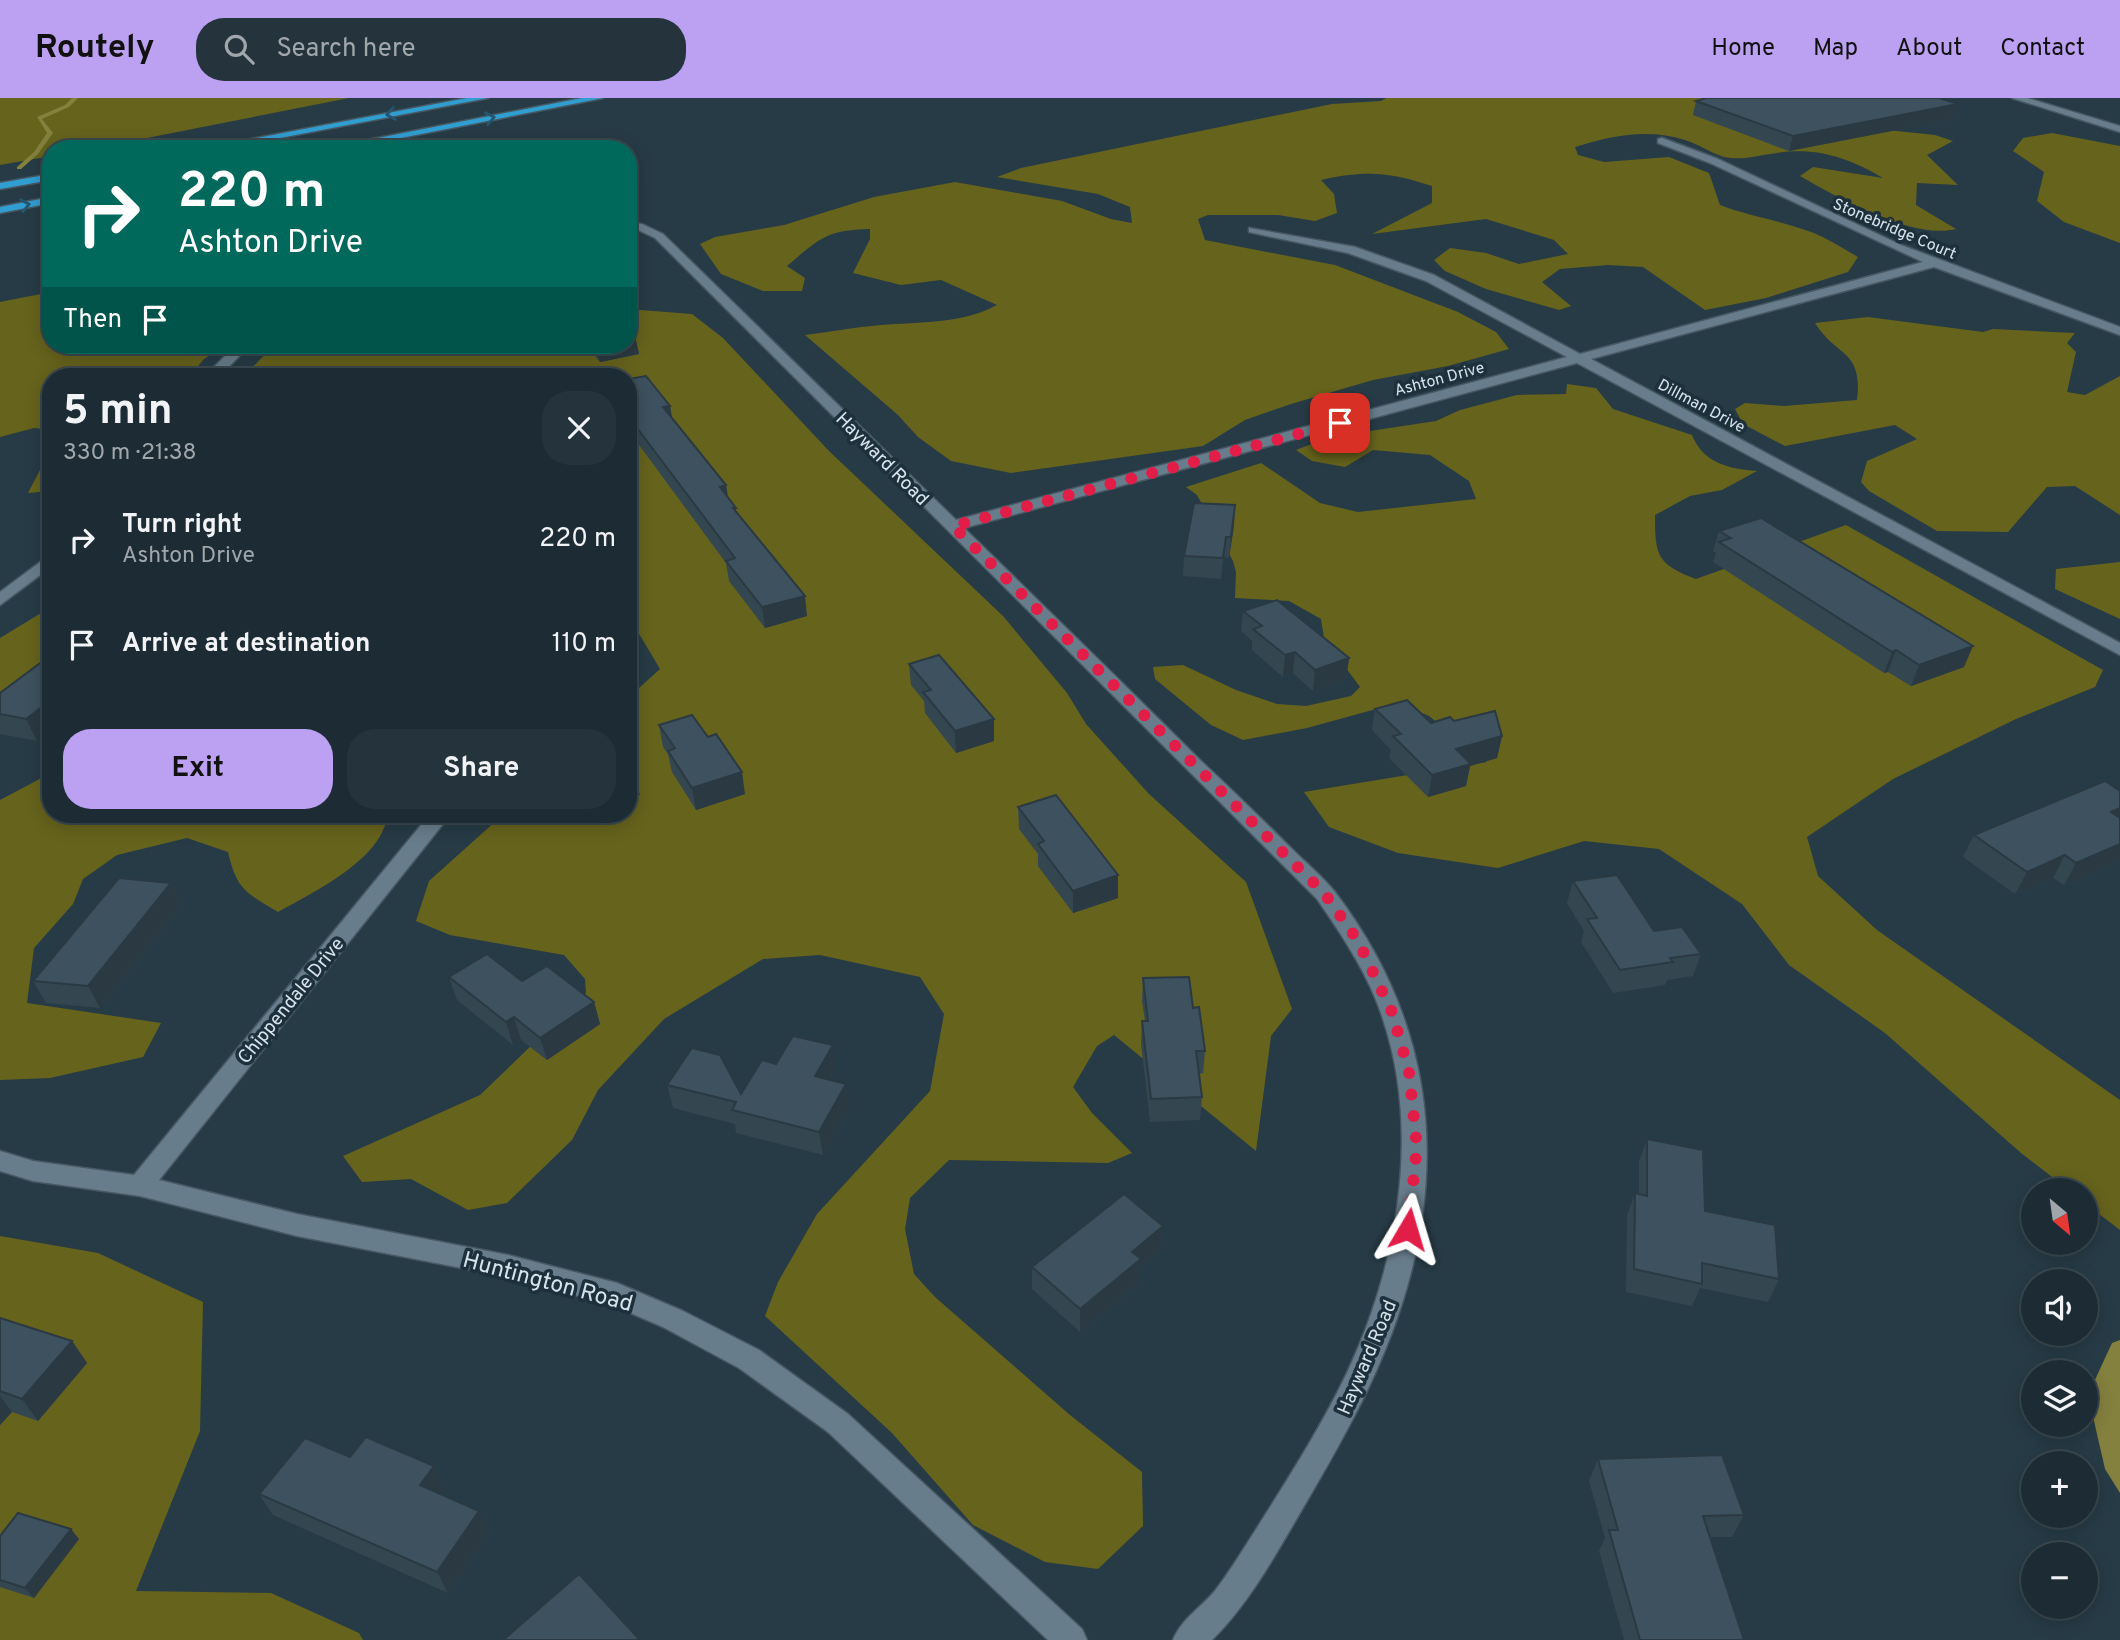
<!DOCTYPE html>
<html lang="en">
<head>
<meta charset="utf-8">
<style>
  body { margin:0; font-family:Overpass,sans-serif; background:#25343c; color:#f1f3f6; height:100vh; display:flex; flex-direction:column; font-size:26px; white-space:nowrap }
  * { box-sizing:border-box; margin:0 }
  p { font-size:23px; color:#a0a7ac }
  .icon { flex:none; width:38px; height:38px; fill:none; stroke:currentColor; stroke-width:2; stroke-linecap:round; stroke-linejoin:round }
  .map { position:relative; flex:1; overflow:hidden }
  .details { position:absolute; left:42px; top:270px; width:595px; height:455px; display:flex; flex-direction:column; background:#1d2c34; border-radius:28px; box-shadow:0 4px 18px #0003,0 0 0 2px #3b484f }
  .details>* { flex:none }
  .top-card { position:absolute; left:42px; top:42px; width:595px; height:214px; border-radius:28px; box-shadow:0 4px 18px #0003,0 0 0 2px #3b484f; background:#00695c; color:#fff; overflow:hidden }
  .needle { width:46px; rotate:151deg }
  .buttons { position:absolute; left:2021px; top:1080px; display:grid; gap:14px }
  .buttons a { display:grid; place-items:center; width:77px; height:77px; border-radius:50%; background:#1d2c34; box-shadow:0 4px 18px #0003,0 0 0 2px #3b484f; font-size:35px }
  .pin { position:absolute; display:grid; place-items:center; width:60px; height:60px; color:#fff; margin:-30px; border-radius:14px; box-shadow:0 4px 10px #0006 }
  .me { position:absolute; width:77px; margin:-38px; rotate:7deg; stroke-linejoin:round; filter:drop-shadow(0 0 5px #0008) }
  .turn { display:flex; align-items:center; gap:24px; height:147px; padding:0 21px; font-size:32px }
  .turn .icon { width:91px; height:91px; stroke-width:2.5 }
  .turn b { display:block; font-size:49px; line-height:60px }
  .then { display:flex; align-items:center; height:66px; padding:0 21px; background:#0003; gap:14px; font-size:26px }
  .round { display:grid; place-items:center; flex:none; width:74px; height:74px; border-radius:28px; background:#25343c }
  .head { display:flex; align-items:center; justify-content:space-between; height:119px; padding:0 21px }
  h1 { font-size:42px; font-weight:700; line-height:52px }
  .primary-button { display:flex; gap:14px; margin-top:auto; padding:14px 21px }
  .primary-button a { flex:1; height:80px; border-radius:28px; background:#bca0f2; color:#111; font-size:28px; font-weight:700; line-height:80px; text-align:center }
  .primary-button a+a { background:#25343c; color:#f1f3f6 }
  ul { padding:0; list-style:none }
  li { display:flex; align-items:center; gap:21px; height:105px; padding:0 21px }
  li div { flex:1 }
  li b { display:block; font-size:26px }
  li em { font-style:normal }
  header { display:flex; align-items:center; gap:42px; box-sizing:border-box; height:98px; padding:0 35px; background:#bca0f2; color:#111 }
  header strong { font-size:33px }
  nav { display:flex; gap:38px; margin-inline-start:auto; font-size:24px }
  .search { width:490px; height:63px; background:#25343c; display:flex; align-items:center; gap:18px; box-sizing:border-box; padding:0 24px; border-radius:28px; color:#a0a7ac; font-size:26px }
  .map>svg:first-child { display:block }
  .forest { fill:#66631d }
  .water { fill:#84813e }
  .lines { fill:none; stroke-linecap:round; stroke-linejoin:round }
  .stream { fill:#84813e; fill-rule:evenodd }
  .minor-casing { stroke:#475862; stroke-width:3 }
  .tertiary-casing { stroke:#475862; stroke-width:3 }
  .motorway-casing { stroke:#475862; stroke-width:3 }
  .minor { fill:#687d8b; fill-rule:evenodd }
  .tertiary { fill:#687d8b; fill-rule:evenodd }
  .motorway { fill:#319ed2; fill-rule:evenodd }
  .wall { fill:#344751 }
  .shaded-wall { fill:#2b3942 }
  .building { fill:#3d525e; stroke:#2b3942; stroke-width:2 }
  .oneway { stroke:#245670 }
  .route { stroke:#e11d48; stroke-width:12; stroke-dasharray:0 21.6 }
  .labels { text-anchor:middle; stroke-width:7; stroke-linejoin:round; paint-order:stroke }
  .far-street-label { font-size:16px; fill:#d8e4ec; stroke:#1d303c }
  .street-label { font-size:19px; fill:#d8e4ec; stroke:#1d303c }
  .near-street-label { font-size:23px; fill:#d8e4ec; stroke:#1d303c }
</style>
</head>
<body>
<header>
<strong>Routely</strong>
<div class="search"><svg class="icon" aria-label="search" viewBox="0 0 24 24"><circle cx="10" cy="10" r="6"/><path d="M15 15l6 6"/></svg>Search here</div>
<nav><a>Home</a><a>Map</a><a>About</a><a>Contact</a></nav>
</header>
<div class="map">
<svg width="2120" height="1542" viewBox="0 0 2120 1542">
  <rect width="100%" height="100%" fill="#273b46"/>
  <g class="forest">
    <path d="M0,0H349L91,51H51V58L0,67Z"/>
    <path d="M1386,0H1807L1887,32L1935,37L1953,43L1927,57L1958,87L1917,85L1916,107L1956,131C1913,142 1838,100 1800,78L1813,69L1883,80C1848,60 1818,49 1777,55C1759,57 1743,63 1724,59C1711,55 1698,46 1685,42C1648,30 1610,38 1575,49L1578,57L1604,64L1669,59L1709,75L1720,107C1746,117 1772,121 1799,130C1821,136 1839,148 1858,159L1848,174L1766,200L1705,212L1643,169L1608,167L1560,171L1542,184L1571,208L1559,212L1486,191L1445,173L1434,162L1450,150L1486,155L1519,166L1568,156L1554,142L1486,121L1372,136L1432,105V88C1390,74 1364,72 1321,82L1334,96L1337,115L1315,123L1278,117H1208L1198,121L1205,142L1335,167L1458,214L1496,234L1509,251L1448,268L1373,282L1291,306L1245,322L1203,348L1011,375L951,363L918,339L898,317L805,237C830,234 855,229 881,227C919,224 962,226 997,207L941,182L901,187L853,175L870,141V131C826,132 819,141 787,168L805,180L802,193H763L721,176L700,146L715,139L784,127L874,99L955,84L1062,103L1111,121L1132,125L1130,109L1098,96L997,79L1021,70L1332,6L1381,3Z"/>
    <path d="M2052,35L2120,48V145L2064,124L2037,103L2044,74L2013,53L2023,40Z"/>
    <path d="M51,194V247H225L204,261L190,278H51V332L34,330L0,339V204Z"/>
    <path d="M628,211L692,216L723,240L829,353L1003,518L1067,595L1086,626L1149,696L1246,784L1292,911L1271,938L1256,1053L1114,937L1097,948L1073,989L1092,1015L1132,1055L1108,1065L949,1062L910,1100L905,1131L914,1176L935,1199L1070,1317L1142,1374L1143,1428L1098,1471L1045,1464L973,1427L892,1335L765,1218L778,1184L817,1116L930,993L944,916L920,879L820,857L763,861L664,921L598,992L572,1042L507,1105L468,1112L411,1081L362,1084L343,1058L480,997L586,895L585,881L564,857L450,837L416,823L429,783L497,722L539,716H628V710L640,696L628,680V600L660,571L635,529L628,527V278H244L274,247H628Z"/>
    <path d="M1868,219L1983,234L1993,231L2075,235L2067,245L2076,254L2067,294L2085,297L2120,278V417L2075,388L2047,389L2008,434L1937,433L1869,393L1861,384L1867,363L1917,341L1895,327L1785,348L1743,326L1735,311L1745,305L1784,308L1857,302C1863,251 1837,260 1815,225Z"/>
    <path d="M1567,286L1596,290L1613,311L1692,337C1703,365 1729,371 1757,373L1722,392L1690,398L1655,417C1655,458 1657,466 1696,481L1846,427L2103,572L2095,589L2016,621L1893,681L1807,739L1818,778L1877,832L2120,1002V1132L2086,1106V1092H2069L2021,1055L1885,935L1789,867L1742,806L1659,751L1584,743L1498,770L1398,755L1329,729L1304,694L1487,664L1429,618L1398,605L1307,630L1243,642L1211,627L1155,581L1153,569L1183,567L1236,592L1277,606L1306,608L1351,598L1360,589L1324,540L1321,521L1289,503L1235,500L1236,474L1233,463L1197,397L1186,389L1261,365L1320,405L1358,414L1476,401L1469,383L1430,357L1373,352L1345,369L1312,363L1296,352L1330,339L1436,323L1460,312L1517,297L1566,296Z"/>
    <path d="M51,351V393L28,395Z"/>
    <path d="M2120,464V521L2055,491L2056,471Z"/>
    <path d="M51,509V612L0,599V540Z"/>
    <path d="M51,675V716H387C385,760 312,795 278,814C245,794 237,792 228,754L187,740L117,757L83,781L73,806L34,850L27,905L161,925L143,959L50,980L0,982V702Z"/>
    <path d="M0,1138L98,1155L203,1204L200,1333L136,1493L271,1495L359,1535L363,1542H0Z"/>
  </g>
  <path class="water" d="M2120,1242V1395L2105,1371L2088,1297L2112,1245Z"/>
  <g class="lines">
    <path class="stream" d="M72,0H78L69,9L42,21L53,35L38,56L21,71H17V69L34,54L47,35L37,19L65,7Z"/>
    <defs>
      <g id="minor">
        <path d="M1662,40L1718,61L1901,147L2120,229V237L1934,169L1591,261L2120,545V557L1577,265L964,430C1043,507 1122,584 1200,662C1231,691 1262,721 1292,751C1306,765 1323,779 1335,794C1456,953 1449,1129 1362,1303C1341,1345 1317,1386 1293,1427C1269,1468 1246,1508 1212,1542H1173C1181,1522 1200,1510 1214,1494C1229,1475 1242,1453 1255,1433C1287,1382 1320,1331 1346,1277C1400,1163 1424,1022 1376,902C1361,865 1339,833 1317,801L655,140L636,131H628V125L642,126L663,136L956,422L1567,259L1426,183L1348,155L1249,134V130L1355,149L1434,177L1580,256L1923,164L1710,65L1658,45V41Z"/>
        <path d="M236,247H250L220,278H205Z"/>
        <path d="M51,456V469L0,507V494Z"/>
        <path d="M430,716H451L159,1082L297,1116L508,1157L617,1185L683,1213L759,1252L848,1316L1082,1531L1087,1542H1048L828,1334L739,1270L663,1229L612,1207L508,1179L297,1138L140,1098L33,1083L0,1073V1053L33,1063L134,1077Z"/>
      </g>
      <path id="tertiary" d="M2012,0H2027L2120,28V34Z"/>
      <g id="motorway">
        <path d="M467,0H488L223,51H199Z"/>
        <path d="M582,0H603L345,51H322Z"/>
        <path d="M51,76V82L0,91V85Z"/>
        <path d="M51,99V105L0,115V109Z"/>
      </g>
    </defs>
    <use href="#minor" class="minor-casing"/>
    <use href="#tertiary" class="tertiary-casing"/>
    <use href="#motorway" class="motorway-casing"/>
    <use href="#minor" class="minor"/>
    <use href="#tertiary" class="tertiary"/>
    <use href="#motorway" class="motorway"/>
  </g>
  <g class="wall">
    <path d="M1696,3L1958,6L1953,21L1789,53L1693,17Z"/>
    <path d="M635,238L639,256L600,264L586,247H628Z"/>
    <path d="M628,281L670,308L672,320L726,387L728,400L736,410V415L807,518L765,530L729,483L726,465L628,332Z"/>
    <path d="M1234,427L1229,460L1224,459L1221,481L1183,478L1184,458Z"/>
    <path d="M1719,433L1964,569L1911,588L1888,574L1884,575L1713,464L1716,455L1713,453Z"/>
    <path d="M1243,513L1349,560L1346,582L1313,593L1293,575L1283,579L1252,552V543L1241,533Z"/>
    <path d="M51,557V632L37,643L0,636V595Z"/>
    <path d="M909,566L994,621V643L956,655L925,615L924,603L911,587Z"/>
    <path d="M1375,611L1431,625L1454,623L1502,638L1497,660L1470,668L1466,688L1428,699L1389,660L1391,652L1372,632Z"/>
    <path d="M659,627L745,696L696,712L672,674L668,656L663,649Z"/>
    <path d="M2120,693V763L2064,787L2053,780L2015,796L1963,759L1974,737Z"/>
    <path d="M1018,709L1118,800L1073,815L1038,768V756L1019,731Z"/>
    <path d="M1573,783L1654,833L1701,856L1693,878L1667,882L1665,887L1613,895L1581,844L1584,833L1567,805Z"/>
    <path d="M171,785L181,807L100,910L46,905L33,883Z"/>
    <path d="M449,879L594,904L600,926L547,962L521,942L513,947L457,902Z"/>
    <path d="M1143,880L1193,910L1205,953L1203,975L1199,976L1202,999L1200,1022L1150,1024L1141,946L1142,923H1145L1142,903Z"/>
    <path d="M776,966L836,970L829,982L849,1009L823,1057L736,1035L735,1026L673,1010L667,987L741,996Z"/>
    <path d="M1647,1041L1705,1113L1779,1181L1768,1204L1700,1190L1692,1208L1626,1194L1627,1118L1635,1095L1639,1096V1064Z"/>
    <path d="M1163,1128L1162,1151L1140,1169V1184L1080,1234L1032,1191V1169Z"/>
    <path d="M0,1220L72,1243L87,1265L38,1323L12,1314L0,1327Z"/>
    <path d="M350,1359L434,1368L445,1390L440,1396L479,1413L489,1434L448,1495L273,1417L259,1396Z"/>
    <path d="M1598,1361L1744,1417L1732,1439H1710L1744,1542H1624L1599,1453L1605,1440L1589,1383Z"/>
    <path d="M0,1438L79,1441L34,1500L0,1489Z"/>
  </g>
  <g class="shaded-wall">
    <path d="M1958,6L1953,21L1789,53L1793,38Z"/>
    <path d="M635,238L639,256L600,264L596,247H628V239Z"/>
    <path d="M670,308L673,326L663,309Z"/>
    <path d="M726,387L729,407L720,389Z"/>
    <path d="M1235,407L1234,427L1229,460L1231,439Z"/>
    <path d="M1226,439L1224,459L1221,481L1223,460Z"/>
    <path d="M805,498L807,518L765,530L762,509Z"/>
    <path d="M628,516L632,534L628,540Z"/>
    <path d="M1973,548L1964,569L1911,588L1919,567Z"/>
    <path d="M1896,552L1888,574L1884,575L1892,554Z"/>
    <path d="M1295,554L1293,575L1283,579L1285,557Z"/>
    <path d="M1349,560L1346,582L1313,593L1315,572Z"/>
    <path d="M51,602V632L37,643L26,621Z"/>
    <path d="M994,621V643L956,655L955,633Z"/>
    <path d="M1502,638L1497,660L1470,668L1466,688L1428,699L1432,677L1456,651Z"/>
    <path d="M742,674L745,696L696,712L692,690Z"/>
    <path d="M2120,710V727L2111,714Z"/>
    <path d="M2120,746V763L2064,787L2076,765Z"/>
    <path d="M2065,757L2053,780L2015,796L2027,774Z"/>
    <path d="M1118,777V800L1073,815V793Z"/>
    <path d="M171,785L181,807L100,910L88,888Z"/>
    <path d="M594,904L600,926L547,962L540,940Z"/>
    <path d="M514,919L521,942L513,947L506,924Z"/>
    <path d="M833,947L836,970L818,1001L815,978Z"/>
    <path d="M846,986L849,1009L823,1057L819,1034Z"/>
    <path d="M1163,1128L1162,1151L1140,1169V1184L1080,1234V1211L1132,1154Z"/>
    <path d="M72,1243L87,1265L38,1323L22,1301Z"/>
    <path d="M0,1298L12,1314L0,1327Z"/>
    <path d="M434,1368L445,1390L431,1409L420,1387Z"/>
    <path d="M479,1413L489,1434L448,1495L437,1474Z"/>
    <path d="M71,1431L79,1441L34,1500L25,1490Z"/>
  </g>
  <g class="building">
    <path d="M1706,0H1939L1958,6L1793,38L1696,3Z"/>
    <path d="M628,229L635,238L628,239Z"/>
    <path d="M646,278L670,308L663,309L726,387L720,389L736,410H733L805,498L762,509L726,463L735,460L628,318V281Z"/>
    <path d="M1194,405L1235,407L1231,439H1226L1223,460L1184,458Z"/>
    <path d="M1761,420L1973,548L1919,567L1896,552L1892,554L1719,444L1731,440L1719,433Z"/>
    <path d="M1277,502L1349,560L1315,572L1295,554L1285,557L1253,531L1262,528L1243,513Z"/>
    <path d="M51,557V602L26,621L0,616V595Z"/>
    <path d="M939,557L994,621L955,633L923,594L931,592L909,566Z"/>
    <path d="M1407,602L1431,625L1450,619L1454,623L1495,613L1502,638L1456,651L1471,666L1432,677L1393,638L1401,636L1375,611Z"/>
    <path d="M692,617L708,639L716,636L742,674L692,690L668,653L675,650L659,627Z"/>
    <path d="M2105,683L2120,693V710L2111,714L2120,720V746L2076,765L2065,757L2027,774L1974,737Z"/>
    <path d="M1056,697L1118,777L1073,793L1038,746L1044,743L1018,709Z"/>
    <path d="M1617,777L1654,833L1682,829L1701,856L1670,860L1673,864L1620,872L1587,821L1597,820L1573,783Z"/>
    <path d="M119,780L171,785L88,888L33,883Z"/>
    <path d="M487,856L522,883L547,868L594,904L540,940L514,919L506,924L449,879Z"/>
    <path d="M1189,879L1193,910L1199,909L1205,953H1196L1202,999L1151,1001L1142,923H1148L1143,880Z"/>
    <path d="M793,938L833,947L815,978L846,986L819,1034L732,1012L736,1004L667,987L692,950L720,957L741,996L762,962L776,966Z"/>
    <path d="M1647,1041L1703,1052L1705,1113L1775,1127L1779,1181L1702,1165V1186L1634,1171L1635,1095L1647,1098Z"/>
    <path d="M1124,1096L1163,1128L1132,1154L1141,1161L1080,1211L1032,1169Z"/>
    <path d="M0,1220L72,1243L22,1301L0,1293Z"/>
    <path d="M366,1339L434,1368L420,1387L479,1413L437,1474L259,1396L305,1340L350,1359Z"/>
    <path d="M1722,1357L1744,1417L1703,1418L1744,1542H1640L1609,1432H1618L1598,1361Z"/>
    <path d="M18,1415L71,1431L25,1490L0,1482V1438Z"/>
    <path d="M579,1476L640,1542H503Z"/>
  </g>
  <defs><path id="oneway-chevron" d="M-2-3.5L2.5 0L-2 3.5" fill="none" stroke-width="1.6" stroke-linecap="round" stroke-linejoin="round" transform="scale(1.75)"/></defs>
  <g class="oneway">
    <use href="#oneway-chevron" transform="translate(391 16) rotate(170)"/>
    <use href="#oneway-chevron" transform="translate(490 20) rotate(-11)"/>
    <use href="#oneway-chevron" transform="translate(25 107) rotate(-11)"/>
  </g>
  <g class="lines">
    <path class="route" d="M1340,325L953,428L1325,796L1358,843L1392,914L1409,974L1417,1049L1408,1131"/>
  </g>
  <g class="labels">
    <g class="far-street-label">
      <text transform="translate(1895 130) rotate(23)" y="6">Stonebridge Court</text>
      <text transform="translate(1439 280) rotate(-15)" y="6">Ashton Drive</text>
      <text transform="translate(1702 307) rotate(28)" y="6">Dillman Drive</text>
    </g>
    <g class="street-label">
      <text transform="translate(883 360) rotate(45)" y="7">Hayward Road</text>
      <text transform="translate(290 902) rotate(-51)" y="7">Chippendale Drive</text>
      <text transform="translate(1366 1259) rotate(-67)" y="7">Hayward Road</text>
    </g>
    <g class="near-street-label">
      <text transform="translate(548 1183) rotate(15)" y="8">Huntington Road</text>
    </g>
  </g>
</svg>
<div class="buttons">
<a><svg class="needle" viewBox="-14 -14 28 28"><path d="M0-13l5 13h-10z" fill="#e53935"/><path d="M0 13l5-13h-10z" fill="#a0a7ac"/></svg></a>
<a><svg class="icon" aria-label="sound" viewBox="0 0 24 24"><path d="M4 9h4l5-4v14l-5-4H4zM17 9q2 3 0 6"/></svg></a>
<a><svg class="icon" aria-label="layers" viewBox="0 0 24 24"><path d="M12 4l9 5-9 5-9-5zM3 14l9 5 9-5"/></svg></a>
<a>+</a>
<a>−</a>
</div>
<div class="pin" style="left:1340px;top:325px;background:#d93025"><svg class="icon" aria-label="arrive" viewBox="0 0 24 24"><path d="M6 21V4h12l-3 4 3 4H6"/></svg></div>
<svg class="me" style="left:1408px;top:1131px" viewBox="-20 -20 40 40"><path d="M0-17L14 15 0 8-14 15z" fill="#e11d48" stroke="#fff" stroke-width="4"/></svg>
<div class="top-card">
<div class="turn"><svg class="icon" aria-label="right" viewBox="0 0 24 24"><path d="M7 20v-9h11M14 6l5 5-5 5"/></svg><div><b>220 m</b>Ashton Drive</div></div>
<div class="then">Then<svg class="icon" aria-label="arrive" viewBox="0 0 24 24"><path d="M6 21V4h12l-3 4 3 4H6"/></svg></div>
</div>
<section class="details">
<div class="head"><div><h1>5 min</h1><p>330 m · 21:38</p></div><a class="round"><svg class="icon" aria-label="close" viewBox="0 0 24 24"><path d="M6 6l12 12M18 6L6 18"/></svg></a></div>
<ul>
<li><svg class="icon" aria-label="right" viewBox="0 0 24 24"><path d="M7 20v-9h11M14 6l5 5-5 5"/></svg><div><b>Turn right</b><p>Ashton Drive</p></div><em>220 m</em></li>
<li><svg class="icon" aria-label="arrive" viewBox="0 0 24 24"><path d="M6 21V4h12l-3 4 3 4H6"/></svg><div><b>Arrive at destination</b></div><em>110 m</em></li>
</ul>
<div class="primary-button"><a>Exit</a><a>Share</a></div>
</section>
</div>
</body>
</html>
